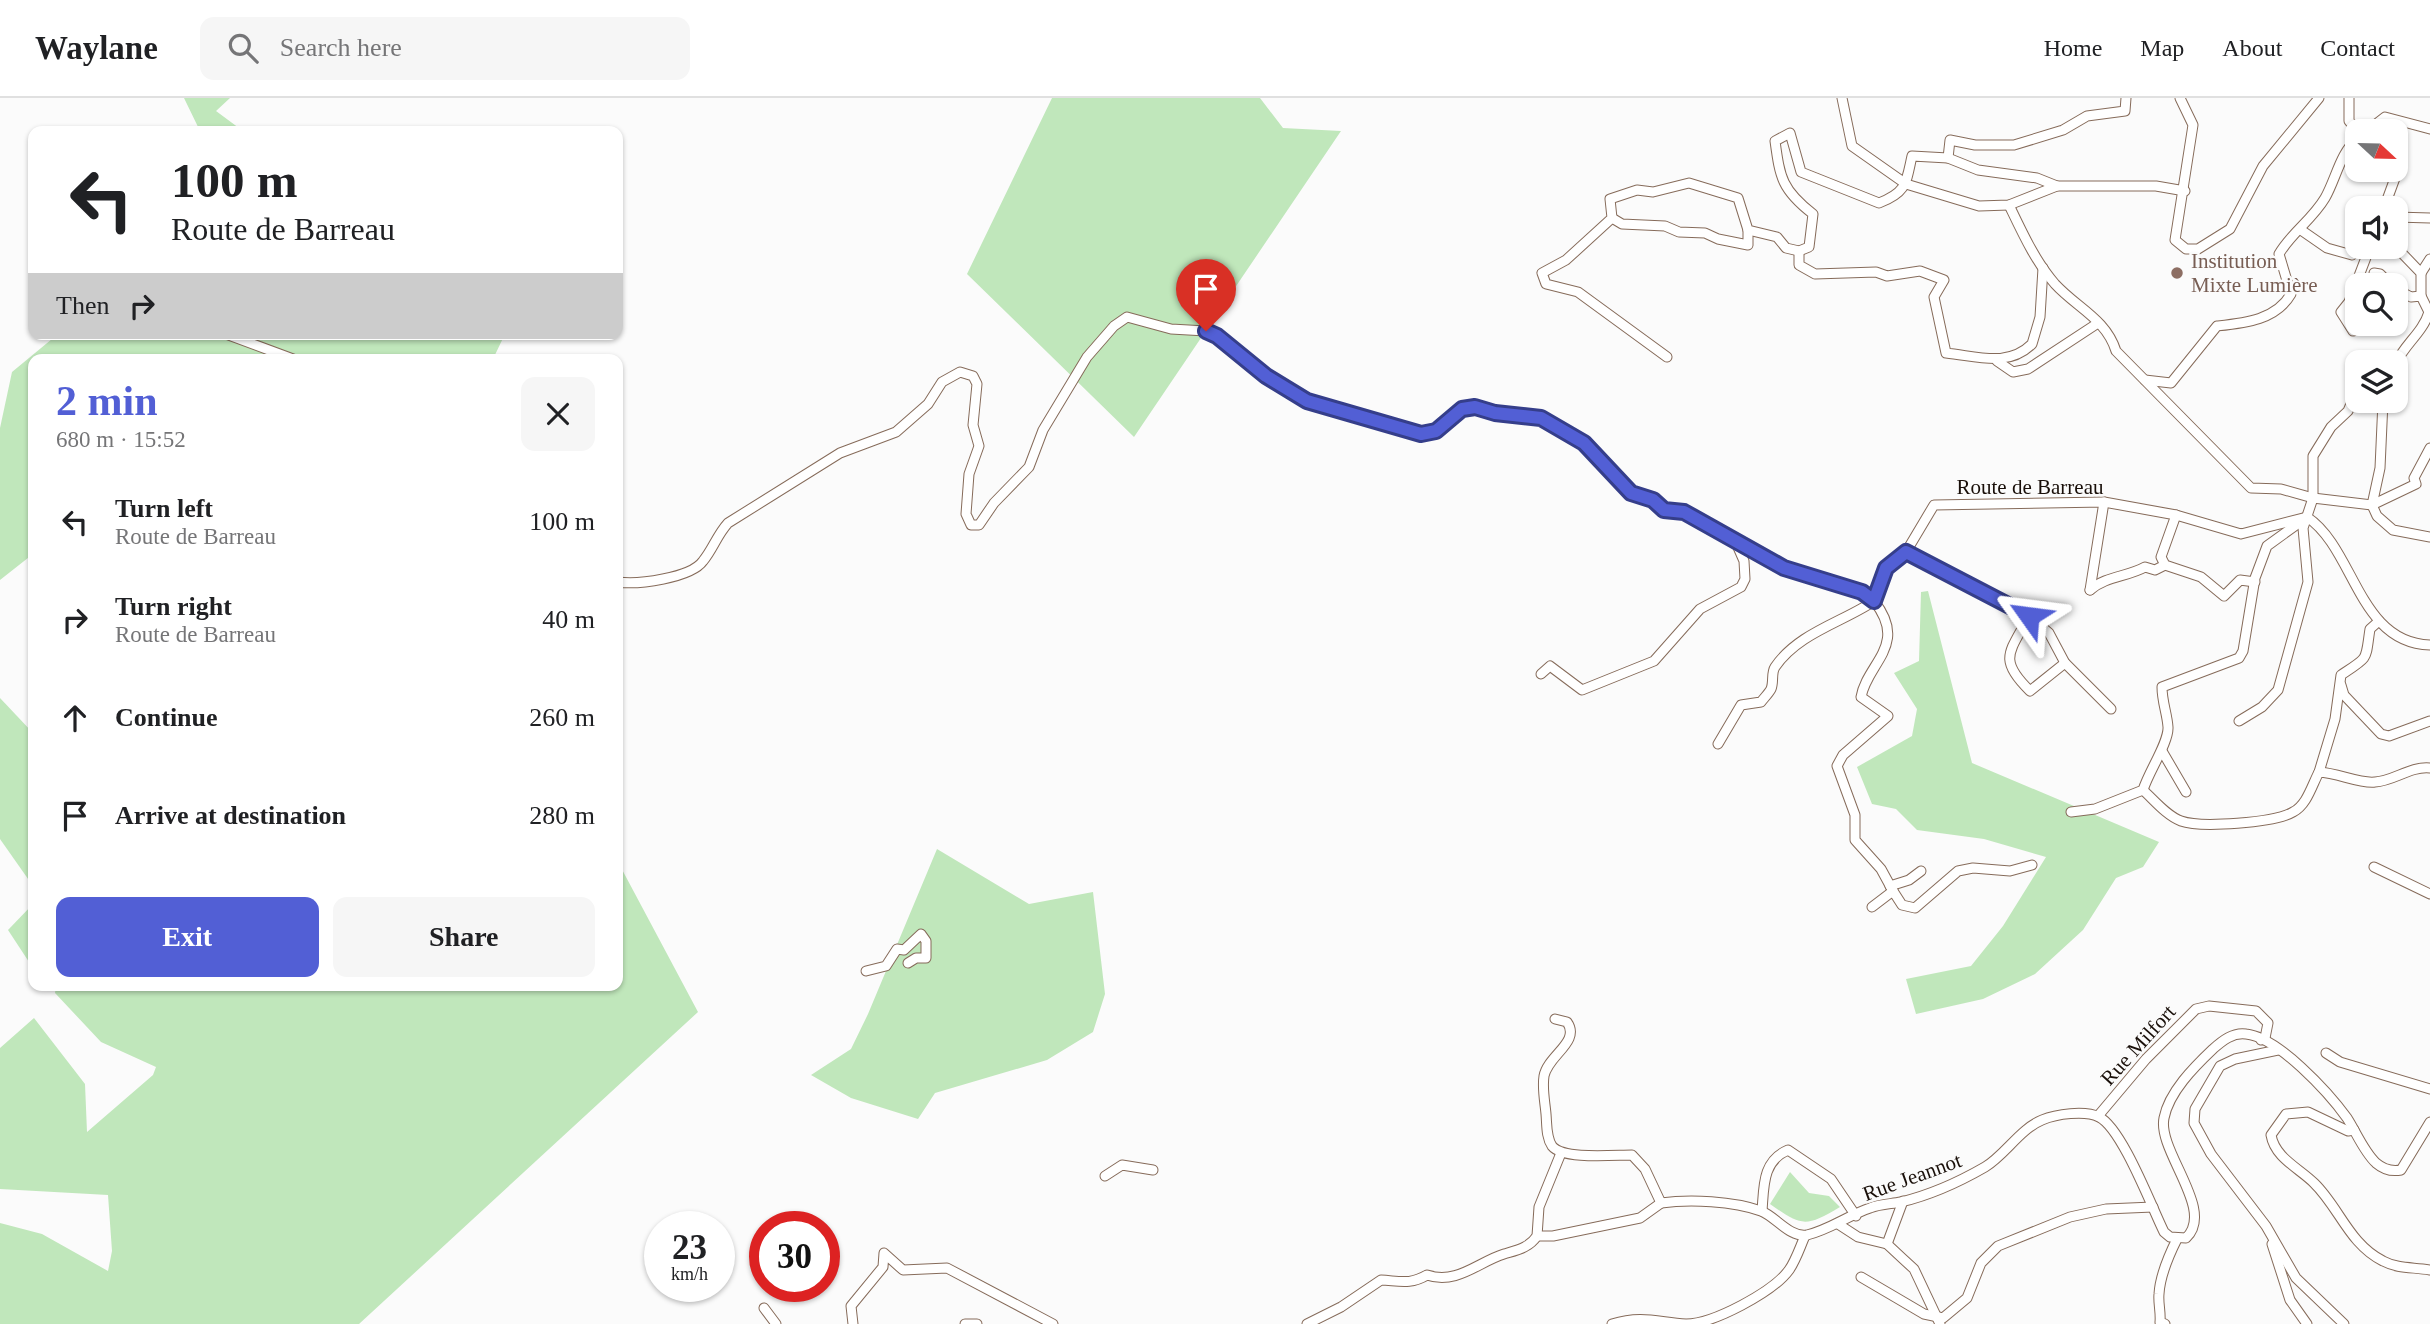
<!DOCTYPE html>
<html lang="en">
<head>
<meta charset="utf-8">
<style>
  body { margin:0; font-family:"Times New Roman",serif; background:#f6f6f6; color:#202124; height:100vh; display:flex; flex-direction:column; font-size:26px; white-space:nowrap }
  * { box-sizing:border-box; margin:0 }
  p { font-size:23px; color:#757577 }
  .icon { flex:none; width:38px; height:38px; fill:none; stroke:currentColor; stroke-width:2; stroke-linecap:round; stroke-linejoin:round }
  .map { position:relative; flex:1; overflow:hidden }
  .side { position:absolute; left:28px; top:256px; width:595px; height:637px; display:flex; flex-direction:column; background:#fff; border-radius:14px; box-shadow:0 2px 5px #0004 }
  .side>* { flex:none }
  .banner { position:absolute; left:28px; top:28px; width:595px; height:214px; border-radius:14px; box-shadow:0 2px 5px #0004; background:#fff; color:#202124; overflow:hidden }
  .needle { width:46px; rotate:112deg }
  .buttons { position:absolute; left:2345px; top:21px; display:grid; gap:14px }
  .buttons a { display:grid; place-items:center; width:63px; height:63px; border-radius:14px; background:#fff; box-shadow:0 2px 5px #0004; font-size:35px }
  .speed { position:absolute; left:644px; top:1113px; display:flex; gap:14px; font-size:35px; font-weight:700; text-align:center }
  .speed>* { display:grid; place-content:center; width:91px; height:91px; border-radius:50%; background:#fff; box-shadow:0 2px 5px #0004; line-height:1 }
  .speed small { font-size:18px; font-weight:400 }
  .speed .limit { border:10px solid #d22; background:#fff; color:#111 }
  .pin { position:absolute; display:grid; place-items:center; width:60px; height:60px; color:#fff; margin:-72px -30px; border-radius:50% 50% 50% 0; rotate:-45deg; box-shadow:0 0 7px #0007 }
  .pin .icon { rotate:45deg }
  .me { position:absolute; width:77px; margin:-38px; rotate:301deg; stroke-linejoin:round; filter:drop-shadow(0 0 5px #0008) }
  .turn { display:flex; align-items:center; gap:24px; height:147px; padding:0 28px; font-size:32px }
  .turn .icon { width:91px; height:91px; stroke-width:2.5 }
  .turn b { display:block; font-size:49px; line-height:60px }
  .then { display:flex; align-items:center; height:66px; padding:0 28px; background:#0003; gap:14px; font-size:26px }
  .round { display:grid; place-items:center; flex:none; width:74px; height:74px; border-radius:14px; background:#f6f6f6 }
  .overview { display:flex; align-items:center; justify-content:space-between; height:119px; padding:0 28px }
  h1 { font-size:42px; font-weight:700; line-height:52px; color:#525fd5 }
  .action { display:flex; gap:14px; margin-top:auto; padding:14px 28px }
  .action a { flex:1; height:80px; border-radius:14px; background:#525fd5; color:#fff; font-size:28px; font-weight:700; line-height:80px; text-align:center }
  .action a+a { background:#f6f6f6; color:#202124 }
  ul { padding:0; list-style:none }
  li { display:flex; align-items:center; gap:21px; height:98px; padding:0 28px }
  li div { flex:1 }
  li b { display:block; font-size:26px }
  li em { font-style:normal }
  header { display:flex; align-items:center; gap:42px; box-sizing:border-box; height:98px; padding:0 35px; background:#fff; border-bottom:2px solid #e0e0e0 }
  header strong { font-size:33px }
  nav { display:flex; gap:38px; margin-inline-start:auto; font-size:24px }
  .search { width:490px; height:63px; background:#f6f6f6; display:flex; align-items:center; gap:18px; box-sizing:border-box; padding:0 24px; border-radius:14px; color:#757577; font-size:26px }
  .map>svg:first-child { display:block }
  .green { fill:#c0e7bb }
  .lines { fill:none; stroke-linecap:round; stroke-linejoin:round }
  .minor-casing { stroke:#866b5a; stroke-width:11 }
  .minor { stroke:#fff; stroke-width:9 }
  .route-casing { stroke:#353e8a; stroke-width:18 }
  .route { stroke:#525fd5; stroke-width:12 }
  .education-dot { fill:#8d6e63; stroke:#fbfbfb; stroke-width:2.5 }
  .labels { text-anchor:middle; stroke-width:5; stroke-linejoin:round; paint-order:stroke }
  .education-label { font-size:21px; fill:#785e54; stroke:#fbfbfb; text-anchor:start }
  .street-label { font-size:21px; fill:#190f09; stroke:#fbfbfb }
</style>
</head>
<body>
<header>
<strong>Waylane</strong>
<div class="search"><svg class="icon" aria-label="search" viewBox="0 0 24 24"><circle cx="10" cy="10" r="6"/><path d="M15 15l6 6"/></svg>Search here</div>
<nav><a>Home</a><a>Map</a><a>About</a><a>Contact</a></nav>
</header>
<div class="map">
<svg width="2430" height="1226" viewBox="0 0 2430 1226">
  <rect width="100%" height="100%" fill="#fbfbfb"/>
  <g class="green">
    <path d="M184,0H230L216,13L243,33H200Z"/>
    <path d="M1052,0H1260L1283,30L1341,33L1134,339L967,176Z"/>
    <path d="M58,236H505L493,261H33V456L0,482V330L12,274Z"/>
    <path d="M1928,493L1972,665L2159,744L2143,769L2116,780L2083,832L2035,876L1983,901L1916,916L1906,881L1971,868L2003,828L2046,759L1984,741L1917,732L1896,711L1872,706L1857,669L1912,638L1917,611L1894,575L1919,563L1921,494Z"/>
    <path d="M0,600L33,635V788L0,741Z"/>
    <path d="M937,751L1029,806L1093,794L1105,896L1093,934L1047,962L935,995L918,1021L851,1000L811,977L851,951L868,916Z"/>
    <path d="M618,764L698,914L359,1226H0V1125L42,1136L108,1173L112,1153L108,1097L0,1091V950L34,920L85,986L87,1034L153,977L156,969L101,944L55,895L56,887H618Z"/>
    <path d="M33,806V862L29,864L8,832Z"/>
    <path d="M1790,1074L1809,1095L1829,1098L1840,1109C1805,1130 1801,1128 1770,1106Z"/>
  </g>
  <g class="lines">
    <defs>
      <g id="minor">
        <path d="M1842,0L1852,48L1906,86L1979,108L2009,107L2057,88H2156L2185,93"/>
        <path d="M2180,0L2193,27L2175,142L2186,151H2198L2230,131L2263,68L2319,0"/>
        <path d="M2349,0V23L2358,33"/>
        <path d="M2367,33L2385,19L2430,31"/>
        <path d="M1948,60L1950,42L1975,47H2014L2063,32L2087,18L2125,13L2126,0"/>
        <path d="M2009,107C2022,134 2035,163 2055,186C2077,210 2106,221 2116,253L2251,390L2281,391L2313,400L2372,407L2416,386L2414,380L2430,350"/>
        <path d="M2384,110L2395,80L2392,72"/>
        <path d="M2396,119L2430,120"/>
        <path d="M1612,120L1622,126L1665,128L1679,134L1705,135L1718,141L1748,147V132"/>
        <path d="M2301,132L2327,150L2352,157"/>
        <path d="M2396,149L2421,175V198"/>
        <path d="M1799,153V167L1815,176L1876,174L1887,178L1920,173L1944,182L1934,199L1946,255C1977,258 2008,270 2032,246L2040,219L2043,170"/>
        <path d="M2374,175L2380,176L2391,187"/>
        <path d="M2421,175L2430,161"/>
        <path d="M2396,191L2411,199L2421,198L2429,214"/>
        <path d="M2360,226L2353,233L2341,214L2349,204L2370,149"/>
        <path d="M226,236L293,261"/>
        <path d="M1667,259L1578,194L1546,186L1542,175L1566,162L1612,120L1610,101L1637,92L1653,94L1689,85L1738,100L1748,132L1777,139L1786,150L1799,153L1809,149L1813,116C1782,92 1780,80 1775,43L1790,35L1801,74L1879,105C1907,94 1906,85 1912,58L1948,60L1978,72L2037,80L2057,88"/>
        <path d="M1997,263L2013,274L2028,271L2098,225"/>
        <path d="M2396,265C2405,246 2423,234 2429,214"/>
        <path d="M2145,282L2171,285L2217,228C2245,225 2276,222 2291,196L2279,156C2291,135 2312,122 2325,100C2336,81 2340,55 2357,41"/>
        <path d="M2383,303L2380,370L2372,407L2377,418L2393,432L2430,439"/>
        <path d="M2176,417L2161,459L2165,467L2201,479L2224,498L2240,482L2255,484"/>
        <path d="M2307,419C2355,451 2358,545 2430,547"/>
        <path d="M1906,454L2029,518L2049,535L2065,565L2111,611"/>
        <path d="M618,484C637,487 691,480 703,463C713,451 717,437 728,425L840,355L896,334L928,306L942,284L960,274L973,278L977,286L973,327L979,348L969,376L966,416L971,427H979L994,405L1029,369L1043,332L1087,259L1114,228L1127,219L1171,231L1206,233L1217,238L1266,278L1307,303L1421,336L1436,333L1462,311L1475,309L1495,315L1541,320L1584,345L1631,395L1653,402L1664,412L1683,414L1784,470L1862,494L1874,503L1886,470L1906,454L1934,407L2104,404L2176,417L2241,436L2307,419"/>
        <path d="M2090,492L2104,404"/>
        <path d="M2090,492C2106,478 2127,479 2145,469L2155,472L2165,467"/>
        <path d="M2029,518C2010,554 1997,561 2030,593L2065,565"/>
        <path d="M1541,576L1550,568L1582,592L1654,563L1700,511L1741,489L1745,481L1744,463L1737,447"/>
        <path d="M2341,587L2344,597L2381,636L2389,638L2430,623"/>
        <path d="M2239,623L2262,609L2278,592L2308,484L2303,430L2313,400V358L2331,329L2348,313L2357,292"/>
        <path d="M1718,646L1741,607L1761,604C1764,600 1769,595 1771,591C1774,584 1771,575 1775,569C1798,535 1843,524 1874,503C1909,547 1867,565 1861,599L1888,618L1843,657L1837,668L1855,717V742L1881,771L1893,793"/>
        <path d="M2162,653L2186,694"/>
        <path d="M2319,674L2335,621L2341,577C2370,558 2365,563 2370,531L2379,523"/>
        <path d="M2143,692C2154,702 2167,718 2181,723C2200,730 2275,725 2293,714C2307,707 2312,687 2319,674C2338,675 2360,686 2375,684C2394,683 2410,668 2430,670"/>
        <path d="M2071,714L2095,711L2143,692C2149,673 2169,644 2168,629C2167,615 2162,604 2162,589L2239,560L2243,553L2255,480L2267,448L2303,422"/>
        <path d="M2374,769L2430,796"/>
        <path d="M1890,788L1909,782L1921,773"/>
        <path d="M1872,809L1893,793L1902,807L1915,810L1958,773L1973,770L2010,773L2032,767"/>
        <path d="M866,873L886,868L897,851L904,852L921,836L926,843V860H916L908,865"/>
        <path d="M1555,921L1567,924C1581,944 1548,957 1544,978C1542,991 1545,1004 1546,1016C1547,1027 1546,1039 1552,1048C1563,1062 1614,1057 1632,1057L1645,1071L1661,1105C1690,1101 1733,1103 1761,1113C1775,1118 1790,1140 1807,1137C1829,1132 1849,1117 1870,1110C1880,1106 1891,1106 1901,1104C1930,1097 1959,1084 1985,1069C2005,1057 2020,1031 2042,1022C2056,1016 2085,1012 2099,1019C2122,1030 2152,1110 2164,1134L2170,1139L2186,1140C2216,1112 2157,1053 2164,1020C2169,994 2194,969 2213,951C2222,943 2233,934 2246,936C2278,939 2329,995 2347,1020C2356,1034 2364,1054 2376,1065C2383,1071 2391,1074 2401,1072L2430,1024"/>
        <path d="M2278,952L2235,961L2220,968L2195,1011L2194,1025L2211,1056L2266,1128L2296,1180L2344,1226"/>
        <path d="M2326,955L2340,964L2430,991"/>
        <path d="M2098,1018L2146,961L2196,911L2209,908L2256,913L2268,925L2265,940L2261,942"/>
        <path d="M2354,1032L2348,1033L2308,1014L2286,1016L2271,1037C2275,1060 2299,1070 2314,1085C2339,1109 2349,1146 2383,1163C2398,1171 2413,1169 2430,1172"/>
        <path d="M1105,1078L1122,1067L1153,1072"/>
        <path d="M1762,1113C1764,1089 1762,1063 1788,1052L1831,1081L1856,1118"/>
        <path d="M1838,1126L1858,1139L1887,1146L1902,1160L1914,1171L1940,1226"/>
        <path d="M1537,1138H1553L1640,1120L1661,1105"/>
        <path d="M1887,1146L1903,1103"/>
        <path d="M2272,1146L2290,1202L2307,1226"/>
        <path d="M1861,1179L1924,1216L1943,1220L1967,1200L1981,1165L1998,1148L2070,1119L2106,1111L2153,1109"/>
        <path d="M764,1210L776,1226"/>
        <path d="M853,1226L851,1208L883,1169L884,1155L903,1172L947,1170L1053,1226"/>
        <path d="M965,1226H977"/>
        <path d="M1307,1226L1341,1209L1381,1182C1400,1183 1410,1187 1427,1177C1457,1187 1478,1164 1504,1156C1517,1152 1529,1150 1537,1138L1539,1109L1561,1055"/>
        <path d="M1612,1226C1642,1217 1657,1224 1686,1226C1713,1226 1773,1194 1789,1172C1796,1162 1800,1149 1805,1138"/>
        <path d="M2165,1226L2160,1224C2161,1214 2158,1205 2159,1196C2160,1178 2169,1157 2177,1141"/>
      </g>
    </defs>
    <use href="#minor" class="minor-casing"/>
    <use href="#minor" class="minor"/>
  </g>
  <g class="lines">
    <defs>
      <path id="route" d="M1206,233L1217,238L1266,278L1307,303L1421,336L1436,333L1462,311L1475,309L1495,315L1541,320L1584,345L1631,395L1653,402L1664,412L1684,414L1784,470L1862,494L1874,503L1886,470L1906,454L2029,518"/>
    </defs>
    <use href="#route" class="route-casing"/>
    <use href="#route" class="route"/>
  </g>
  <circle class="education-dot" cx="2177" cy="175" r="7"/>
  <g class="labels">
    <g class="education-label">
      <text x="2191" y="170">Institution<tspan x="2191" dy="24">Mixte Lumière</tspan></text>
    </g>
    <g class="street-label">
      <text x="2030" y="396">Route de Barreau</text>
      <text transform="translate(2138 947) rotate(-48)" y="7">Rue Milfort</text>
      <text transform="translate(1912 1079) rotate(-20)" y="7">Rue Jeannot</text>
    </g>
  </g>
</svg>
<div class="buttons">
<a><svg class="needle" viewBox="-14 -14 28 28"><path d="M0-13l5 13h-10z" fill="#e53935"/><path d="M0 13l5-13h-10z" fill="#757577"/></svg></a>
<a><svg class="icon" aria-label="sound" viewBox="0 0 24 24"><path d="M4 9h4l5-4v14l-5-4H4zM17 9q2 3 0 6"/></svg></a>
<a><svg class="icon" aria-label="search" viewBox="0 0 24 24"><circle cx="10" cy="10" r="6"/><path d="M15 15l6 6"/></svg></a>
<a><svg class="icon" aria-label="layers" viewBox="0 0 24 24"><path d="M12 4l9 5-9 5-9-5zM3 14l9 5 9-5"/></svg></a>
</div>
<div class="speed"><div>23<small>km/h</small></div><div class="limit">30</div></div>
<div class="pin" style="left:1206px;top:233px;background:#d93025"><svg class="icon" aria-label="arrive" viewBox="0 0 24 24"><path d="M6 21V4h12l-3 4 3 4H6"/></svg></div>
<svg class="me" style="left:2029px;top:518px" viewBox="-20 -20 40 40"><path d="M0-17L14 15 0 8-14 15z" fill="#525fd5" stroke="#fff" stroke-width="4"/></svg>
<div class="banner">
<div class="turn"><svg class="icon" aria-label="left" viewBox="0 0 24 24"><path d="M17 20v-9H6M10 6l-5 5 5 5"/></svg><div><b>100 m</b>Route de Barreau</div></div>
<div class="then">Then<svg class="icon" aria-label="right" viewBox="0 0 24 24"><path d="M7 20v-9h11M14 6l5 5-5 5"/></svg></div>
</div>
<section class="side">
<div class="overview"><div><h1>2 min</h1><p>680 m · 15:52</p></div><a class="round"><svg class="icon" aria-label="close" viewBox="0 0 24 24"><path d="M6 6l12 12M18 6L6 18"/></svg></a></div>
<ul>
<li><svg class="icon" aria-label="left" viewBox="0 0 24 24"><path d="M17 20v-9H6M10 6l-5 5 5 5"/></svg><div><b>Turn left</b><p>Route de Barreau</p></div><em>100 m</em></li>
<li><svg class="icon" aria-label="right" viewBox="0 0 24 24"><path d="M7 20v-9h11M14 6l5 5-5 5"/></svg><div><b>Turn right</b><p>Route de Barreau</p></div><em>40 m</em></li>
<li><svg class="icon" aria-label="ahead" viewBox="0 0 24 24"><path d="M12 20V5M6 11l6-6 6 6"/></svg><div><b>Continue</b></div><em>260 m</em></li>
<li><svg class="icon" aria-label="arrive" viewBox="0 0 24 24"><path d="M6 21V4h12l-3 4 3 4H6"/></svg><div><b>Arrive at destination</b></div><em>280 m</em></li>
</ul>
<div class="action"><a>Exit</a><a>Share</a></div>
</section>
</div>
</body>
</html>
